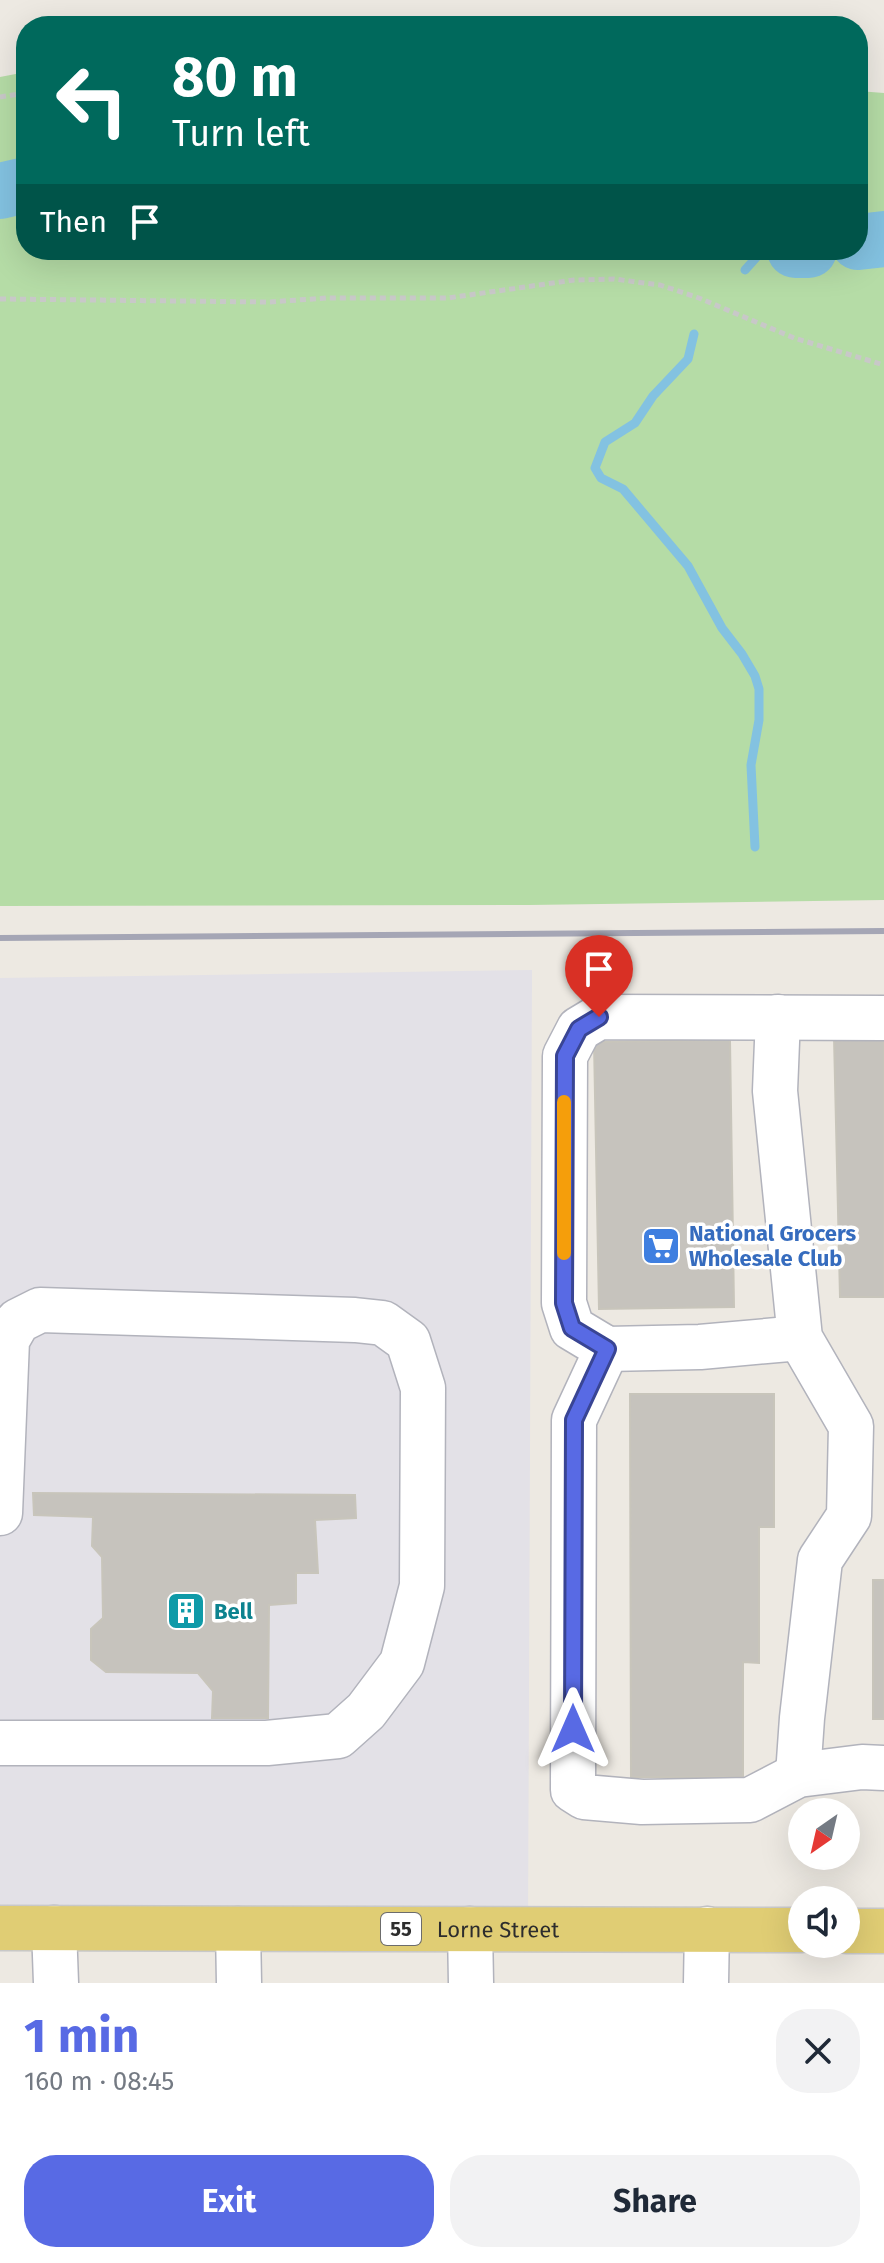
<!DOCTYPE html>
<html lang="en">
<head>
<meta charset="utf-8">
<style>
  body { margin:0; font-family:"Fira Sans",sans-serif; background:#f2f2f3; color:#1f2937; height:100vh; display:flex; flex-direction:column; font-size:30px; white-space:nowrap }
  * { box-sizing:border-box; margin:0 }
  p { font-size:26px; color:#747a83 }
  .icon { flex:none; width:44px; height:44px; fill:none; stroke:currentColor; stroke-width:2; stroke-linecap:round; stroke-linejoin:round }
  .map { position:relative; height:1983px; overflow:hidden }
  .side { display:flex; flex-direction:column; background:#fff; flex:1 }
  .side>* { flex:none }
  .top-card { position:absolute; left:16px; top:16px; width:852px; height:244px; border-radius:32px; box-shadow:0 8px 32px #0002; background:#00695c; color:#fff; overflow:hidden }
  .needle { width:52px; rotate:214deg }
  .buttons { position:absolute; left:788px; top:1798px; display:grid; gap:16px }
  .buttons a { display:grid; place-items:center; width:72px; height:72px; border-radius:50%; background:#fff; box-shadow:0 8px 32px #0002; font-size:40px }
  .pin { position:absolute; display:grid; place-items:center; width:68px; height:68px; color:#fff; margin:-82px -34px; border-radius:50% 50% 50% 0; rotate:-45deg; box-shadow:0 0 8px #0007 }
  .pin .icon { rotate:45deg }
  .me { position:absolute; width:88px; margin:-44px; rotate:0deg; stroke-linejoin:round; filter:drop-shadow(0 0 6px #0008) }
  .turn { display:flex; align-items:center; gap:28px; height:168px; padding:0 24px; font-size:36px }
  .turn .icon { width:104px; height:104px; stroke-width:2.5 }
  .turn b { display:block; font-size:56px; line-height:68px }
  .then { display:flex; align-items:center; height:76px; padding:0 24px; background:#0003; gap:16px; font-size:30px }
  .round { display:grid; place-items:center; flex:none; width:84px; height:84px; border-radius:32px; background:#f2f2f3 }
  .head { display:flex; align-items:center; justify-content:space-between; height:136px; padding:0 24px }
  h1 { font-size:48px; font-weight:700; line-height:60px; color:#586ae4 }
  .action { display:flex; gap:16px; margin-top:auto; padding:16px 24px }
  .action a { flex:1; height:92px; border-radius:32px; background:#586ae4; color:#fff; font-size:32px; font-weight:700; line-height:92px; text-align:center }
  .action a+a { background:#f2f2f3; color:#1f2937 }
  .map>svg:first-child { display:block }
  .industrial { fill:#e3e1e7 }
  .green { fill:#b5dca6 }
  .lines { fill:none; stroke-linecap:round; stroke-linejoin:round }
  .stream { stroke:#83c2e1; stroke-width:9 }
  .river { stroke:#83c2e1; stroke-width:56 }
  .building { fill:#c6c3bd; stroke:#c8c5bb; stroke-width:2 }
  .minor-casing { stroke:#b2b3bc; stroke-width:47 }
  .major-casing { stroke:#c8c8c8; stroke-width:47 }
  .path { stroke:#c8c8c8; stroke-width:5; stroke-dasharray:6 4; stroke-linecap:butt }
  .minor { stroke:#fff; stroke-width:44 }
  .major { stroke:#e0cd74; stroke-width:44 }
  .rail { stroke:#a5a6b5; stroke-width:6 }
  .route-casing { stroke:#394594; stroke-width:20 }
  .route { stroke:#586ae4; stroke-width:14 }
  .slow { stroke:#f59e0b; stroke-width:14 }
  .labels { text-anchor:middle; stroke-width:7; stroke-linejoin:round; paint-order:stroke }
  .shield { fill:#fff; stroke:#6c6c6c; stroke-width:2 }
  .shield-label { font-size:20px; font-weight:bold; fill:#2d2d2d }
  .shop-label { font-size:22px; font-weight:bold; fill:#366cbe; stroke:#fff; text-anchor:start }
  .culture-label { font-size:22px; font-weight:bold; fill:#0d838f; stroke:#fff; text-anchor:start }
  .street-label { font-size:22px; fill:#2d2d2d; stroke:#fff }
</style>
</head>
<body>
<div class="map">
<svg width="884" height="1983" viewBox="0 0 884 1983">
  <rect width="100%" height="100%" fill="#ede9e2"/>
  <path class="industrial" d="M532,970L528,1931L0,1930V978Z"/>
  <path class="green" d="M26,72V250H858V91L884,93V900L529,905L0,906V77Z"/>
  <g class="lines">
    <g class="stream">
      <path d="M745,270L763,250"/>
      <path d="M694,334L688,359L653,396L635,423L605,442L595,468L601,478L623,489L688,566L722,628L742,654L755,676L759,689V720L751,765L755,847"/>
    </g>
    <g class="river">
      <path d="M0,191L26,185"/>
      <path d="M858,242L884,239"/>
      <path d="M795,250H809"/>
    </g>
  </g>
  <g class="building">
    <path d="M884,1036V1297H840L834,1037Z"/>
    <path d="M730,1040L734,1307L599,1309L594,1042Z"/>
    <path d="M630,1394H774V1527H759V1663L743,1662V1777H631Z"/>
    <path d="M33,1493L355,1495L356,1518L315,1520L318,1573H296V1603L269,1605L268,1718H212L213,1691L198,1673L106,1672L91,1660V1629L103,1618L102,1557L92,1546L93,1517L34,1515Z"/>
    <rect x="873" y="1580" width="11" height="139"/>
  </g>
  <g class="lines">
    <defs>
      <g id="minor">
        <path d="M778,1017L775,1091L800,1338L851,1426L849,1516L820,1560L802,1718L798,1775"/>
        <path d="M800,1338L700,1347L607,1349L572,1328L564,1303L565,1056L579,1029L599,1017L884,1018"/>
        <path d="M607,1349L574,1420L573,1790L584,1797L642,1802L750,1800L798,1775L862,1767L884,1768"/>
        <path d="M0,1513L7,1340L18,1321L40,1310L355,1320L383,1323L408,1341L423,1388L422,1586L402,1663L366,1711L338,1736L267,1743H0"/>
        <path d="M54,1928L56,1983"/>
        <path d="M238,1929L239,1983"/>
        <path d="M470,1929L471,1983"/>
        <path d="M706,1983L707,1929"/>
      </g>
      <g id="major">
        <path id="s1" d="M0,1928L802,1930"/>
        <path d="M846,1931H884"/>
      </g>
    </defs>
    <use href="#minor" class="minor-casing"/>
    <use href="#major" class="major-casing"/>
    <g class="path">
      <path d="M0,97L26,93"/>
      <path d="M0,299L269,302L327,298H448L574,280L614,279L660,285L699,298L794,338L884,365"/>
    </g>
    <use href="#minor" class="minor"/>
    <use href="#major" class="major"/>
    <path class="rail" d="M0,938L884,931"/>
  </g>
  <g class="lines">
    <defs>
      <path id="route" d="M573,1729L574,1420L607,1349L572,1328L564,1303L565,1056L579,1029L599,1017"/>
    </defs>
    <use href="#route" class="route-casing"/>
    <use href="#route" class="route"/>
    <path class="slow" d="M564,1253V1102"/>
  </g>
  <defs>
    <symbol id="supermarket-square" viewBox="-11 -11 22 22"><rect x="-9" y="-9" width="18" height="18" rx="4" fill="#3f7fe0" stroke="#fff"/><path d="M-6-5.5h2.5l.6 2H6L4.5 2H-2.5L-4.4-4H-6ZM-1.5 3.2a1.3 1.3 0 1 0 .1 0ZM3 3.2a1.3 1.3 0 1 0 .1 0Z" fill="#fff"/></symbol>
    <symbol id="building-square" viewBox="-11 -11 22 22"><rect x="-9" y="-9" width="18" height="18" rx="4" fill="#0f9aa8" stroke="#fff"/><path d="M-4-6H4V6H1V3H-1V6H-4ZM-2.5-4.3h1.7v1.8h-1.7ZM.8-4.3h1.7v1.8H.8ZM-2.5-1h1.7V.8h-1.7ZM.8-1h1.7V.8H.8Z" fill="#fff"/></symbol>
  </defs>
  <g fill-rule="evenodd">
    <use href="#supermarket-square" x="639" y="1224" width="44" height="44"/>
    <use href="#building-square" x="164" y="1589" width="44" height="44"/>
  </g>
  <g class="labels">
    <rect class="shield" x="381" y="1913" width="40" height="32" rx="6"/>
    <g class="shield-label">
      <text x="401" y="1936">55</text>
    </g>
    <g class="shop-label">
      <text x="689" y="1241">National Grocers<tspan x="689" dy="25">Wholesale Club</tspan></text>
    </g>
    <g class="culture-label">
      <text x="214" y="1619">Bell</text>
    </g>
    <g class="street-label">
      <text dy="8" stroke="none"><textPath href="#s1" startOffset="498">Lorne Street</textPath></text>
    </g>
  </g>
</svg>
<div class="buttons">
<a><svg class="needle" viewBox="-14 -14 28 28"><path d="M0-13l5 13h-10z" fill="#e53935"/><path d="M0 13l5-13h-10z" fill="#747a83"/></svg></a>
<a><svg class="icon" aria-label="sound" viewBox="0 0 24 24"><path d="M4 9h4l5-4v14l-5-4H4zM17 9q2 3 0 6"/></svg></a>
</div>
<div class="pin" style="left:599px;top:1017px;background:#d93025"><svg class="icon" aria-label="arrive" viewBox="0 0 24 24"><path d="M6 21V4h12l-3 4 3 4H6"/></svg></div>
<svg class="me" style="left:573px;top:1729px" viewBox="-20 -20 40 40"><path d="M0-17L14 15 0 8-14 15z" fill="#586ae4" stroke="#fff" stroke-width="4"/></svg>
<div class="top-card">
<div class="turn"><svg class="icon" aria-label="left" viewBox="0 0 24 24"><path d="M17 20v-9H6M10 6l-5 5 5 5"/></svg><div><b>80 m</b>Turn left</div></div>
<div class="then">Then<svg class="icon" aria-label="arrive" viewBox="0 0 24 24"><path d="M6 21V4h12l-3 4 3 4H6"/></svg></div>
</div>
</div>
<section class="side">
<div class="head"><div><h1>1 min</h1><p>160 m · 08:45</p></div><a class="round"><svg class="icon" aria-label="close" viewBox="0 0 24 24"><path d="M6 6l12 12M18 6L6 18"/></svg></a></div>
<div class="action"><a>Exit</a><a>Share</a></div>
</section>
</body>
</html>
